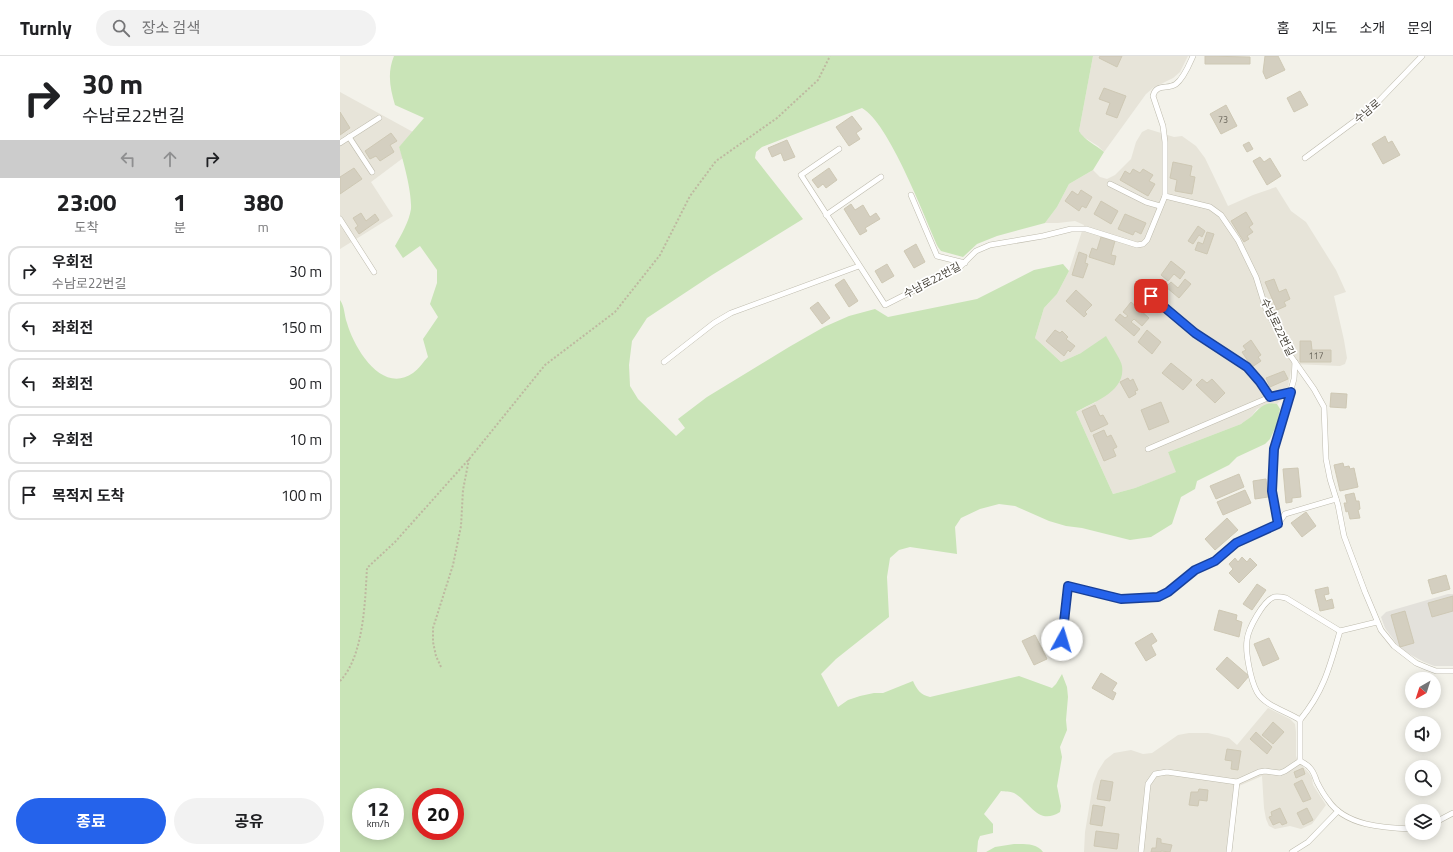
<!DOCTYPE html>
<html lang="ko">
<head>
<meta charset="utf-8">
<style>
  body { margin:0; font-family:"Titillium Web","Noto Sans KR",sans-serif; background:#f2f2f2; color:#202124; height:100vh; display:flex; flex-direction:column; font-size:15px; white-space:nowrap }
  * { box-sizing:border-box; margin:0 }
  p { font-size:13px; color:#757577 }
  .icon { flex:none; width:22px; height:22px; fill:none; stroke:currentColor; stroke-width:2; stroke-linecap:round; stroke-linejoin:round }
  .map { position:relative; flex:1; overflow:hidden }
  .sheet { display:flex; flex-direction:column; background:#fff; width:340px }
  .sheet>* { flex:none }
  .banner { background:#fff; color:#202124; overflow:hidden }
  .needle { width:26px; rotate:219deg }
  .buttons { position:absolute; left:1065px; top:616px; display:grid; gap:8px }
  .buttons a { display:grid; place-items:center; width:36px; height:36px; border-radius:50%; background:#fff; box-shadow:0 2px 10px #0003; font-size:20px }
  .speed { position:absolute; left:12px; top:732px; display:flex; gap:8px; font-size:20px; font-weight:700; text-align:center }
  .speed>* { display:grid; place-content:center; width:52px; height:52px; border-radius:50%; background:#fff; box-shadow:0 2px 10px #0003; line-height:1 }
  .speed small { font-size:10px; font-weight:400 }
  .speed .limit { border:6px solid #d22; background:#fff; color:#111 }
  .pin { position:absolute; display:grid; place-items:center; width:34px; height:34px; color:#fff; margin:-17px; border-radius:8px; box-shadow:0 2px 6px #0006 }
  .me { position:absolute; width:44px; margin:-22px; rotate:6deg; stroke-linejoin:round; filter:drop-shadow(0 0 3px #0008) }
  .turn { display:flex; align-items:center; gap:14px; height:84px; padding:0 16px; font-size:18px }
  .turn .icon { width:52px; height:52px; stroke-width:2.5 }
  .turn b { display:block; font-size:28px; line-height:34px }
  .lanes { display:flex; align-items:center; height:38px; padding:0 16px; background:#0003; justify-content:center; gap:20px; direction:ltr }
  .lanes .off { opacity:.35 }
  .eta { display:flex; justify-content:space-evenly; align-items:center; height:68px; text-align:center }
  .eta b { font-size:24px; font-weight:700; line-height:28px }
  .action { display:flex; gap:8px; margin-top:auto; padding:8px 16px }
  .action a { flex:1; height:46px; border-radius:24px; background:#2563eb; color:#fff; font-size:16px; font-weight:700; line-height:46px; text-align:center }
  .action a+a { background:#f2f2f2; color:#202124 }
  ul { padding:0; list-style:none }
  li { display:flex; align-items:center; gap:12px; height:50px; margin:0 8px 6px; padding:0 8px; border:2px solid #e0e0e0; border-radius:12px }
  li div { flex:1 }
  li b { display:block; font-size:15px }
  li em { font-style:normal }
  header { display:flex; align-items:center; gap:24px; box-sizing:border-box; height:56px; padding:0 20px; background:#fff; border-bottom:1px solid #e0e0e0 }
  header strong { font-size:19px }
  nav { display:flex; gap:22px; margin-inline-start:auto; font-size:14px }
  .search { width:280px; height:36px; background:#f2f2f2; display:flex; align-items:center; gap:10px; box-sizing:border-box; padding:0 14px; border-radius:22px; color:#757577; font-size:15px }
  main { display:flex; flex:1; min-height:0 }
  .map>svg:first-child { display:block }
  .residential { fill:#e7e4d9 }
  .industrial { fill:#e3e1db }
  .green { fill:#c9e4b7; fill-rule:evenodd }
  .building { fill:#d4cfc0; stroke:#cec8b4 }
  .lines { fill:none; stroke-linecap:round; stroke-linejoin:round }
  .lane-casing { stroke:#bebbad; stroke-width:6 }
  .path { stroke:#beb8a0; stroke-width:2; stroke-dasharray:2 2; stroke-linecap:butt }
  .lane { stroke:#fff; stroke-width:5 }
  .route-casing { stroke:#184099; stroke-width:10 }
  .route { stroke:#2563eb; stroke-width:7 }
  .labels { text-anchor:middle; stroke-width:3.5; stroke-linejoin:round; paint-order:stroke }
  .number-label { font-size:9px; fill:#6a665b }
  .street-label { font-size:11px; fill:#474339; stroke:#fff }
</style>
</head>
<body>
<header>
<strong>Turnly</strong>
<div class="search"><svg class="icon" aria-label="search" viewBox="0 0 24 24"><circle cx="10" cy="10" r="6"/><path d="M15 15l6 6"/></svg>장소 검색</div>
<nav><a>홈</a><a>지도</a><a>소개</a><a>문의</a></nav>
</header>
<main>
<section class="sheet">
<div class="banner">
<div class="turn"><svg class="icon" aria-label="right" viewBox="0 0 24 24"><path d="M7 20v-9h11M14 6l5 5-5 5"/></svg><div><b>30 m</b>수남로22번길</div></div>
<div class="lanes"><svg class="icon off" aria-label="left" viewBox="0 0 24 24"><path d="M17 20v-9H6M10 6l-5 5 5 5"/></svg><svg class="icon off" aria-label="ahead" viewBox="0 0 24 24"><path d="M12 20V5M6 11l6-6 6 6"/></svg><svg class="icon" aria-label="right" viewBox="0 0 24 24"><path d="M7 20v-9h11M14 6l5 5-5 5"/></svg></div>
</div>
<div class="eta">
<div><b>23:00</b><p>도착</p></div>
<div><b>1</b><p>분</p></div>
<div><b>380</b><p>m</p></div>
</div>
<ul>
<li><svg class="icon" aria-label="right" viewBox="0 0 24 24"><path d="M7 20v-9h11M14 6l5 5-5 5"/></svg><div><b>우회전</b><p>수남로22번길</p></div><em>30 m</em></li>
<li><svg class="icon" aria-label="left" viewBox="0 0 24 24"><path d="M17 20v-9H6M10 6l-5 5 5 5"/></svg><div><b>좌회전</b></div><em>150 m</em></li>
<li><svg class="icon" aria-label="left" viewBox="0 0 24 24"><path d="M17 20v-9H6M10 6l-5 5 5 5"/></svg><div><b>좌회전</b></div><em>90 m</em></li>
<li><svg class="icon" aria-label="right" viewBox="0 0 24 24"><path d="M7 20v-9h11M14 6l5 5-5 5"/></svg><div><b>우회전</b></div><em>10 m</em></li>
<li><svg class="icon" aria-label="arrive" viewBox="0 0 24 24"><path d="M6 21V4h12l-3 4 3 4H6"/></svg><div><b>목적지 도착</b></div><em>100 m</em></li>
</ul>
<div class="action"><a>종료</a><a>공유</a></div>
</section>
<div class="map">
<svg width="1113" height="796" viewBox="0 0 1113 796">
  <rect width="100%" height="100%" fill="#f3f2ea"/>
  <g class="residential">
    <path d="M753,0H848L840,16L833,22L813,32L806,38L764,96L758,90L742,80L739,75Z"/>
    <path d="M0,36L73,76L59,91L63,102L31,126L53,160L0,193Z"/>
    <path d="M808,73L834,81L842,80L856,90L865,102L888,150L913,139L936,131L951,155L966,166L996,214L1006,236L994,240L1004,284L1007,302L1005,308L1000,310L952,308L948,331L942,343L937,348L932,347L917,353L911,361L901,368L828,396L837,416L795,432L773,438L736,356L756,346L741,297L721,306L695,282L704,252L717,238L729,215L744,169L735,165L718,167H705L717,151L729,128L753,114L760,121L767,123L775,119L791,103L796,86L802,76Z"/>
    <path d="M928,652L950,663L955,668L956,676V700L958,705L969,717L972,722L973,729L986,749L972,768L961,773L950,770L935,773L929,770L926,763L924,752L922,720L899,730L892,796H744L745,776L753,728L758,715L765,704L774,697L791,694L803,698L812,697L838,679L849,677H868L889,682L897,689Z"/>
  </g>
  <path class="industrial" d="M1108,538H1113V610H1094L1084,606L1062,594L1056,587L1045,572L1041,561L1046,556Z"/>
  <g class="green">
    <path d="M54,0H753L739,75C744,84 756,89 764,96L753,114L729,128L717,151L705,167L657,180L637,188L623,201L601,195L598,191C584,160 549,67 522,52L422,91L416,96L415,102L463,163L372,219L307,262L292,285L289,309L290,330L298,343L336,380L345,372L338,363L367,341L449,291L484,271L509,260L535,253L548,261L637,243L694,214L723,208L729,215L717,238L704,252L695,282L721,306L741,297L766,280C769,286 782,305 782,310C786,336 753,346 736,356L773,438L795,432L836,416L828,396L901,368C904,365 909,363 912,360C919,352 926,345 937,348L940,353L937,368L930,383L925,388L897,401L889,409L857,425L855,433L841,441L832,468L811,481L790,484L742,472L726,470L709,465L675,450L659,448L640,453L621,462L615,471L617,498L570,491L559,494L550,502L547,521L549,561L496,603L481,618L498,651L508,644L520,640L534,637H543L573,625C577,634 581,639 590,641L679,620L712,632L716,628L722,618L727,631L728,641L726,664L727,674L720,691L722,701L717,730L721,750L720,756C698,770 690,746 674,737C670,735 665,736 661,735L644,758L653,768V777L640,780L638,785L637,796H0V244C5,251 4,259 7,267C14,292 42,339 73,317C79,313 83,306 88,301L83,283L98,261L90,248L97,227V214L80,190L63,202L55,190C61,179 69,166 71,153C72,137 64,107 59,91L84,62L55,49C50,32 47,17 54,0ZM21,741H55V775H21ZM81,741H115V775H81Z"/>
    <path d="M674,788C684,788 697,787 703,796H646L655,791Z"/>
  </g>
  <g class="building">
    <path d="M760,0H782L777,11L759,2Z"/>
    <path d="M865,0L910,1V8H865Z"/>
    <path d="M925,0H938L945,14L926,23L923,16Z"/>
    <path d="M764,32L786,40L777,62L766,58L770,47L759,43Z"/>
    <path d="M960,35L968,49L954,56L947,42Z"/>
    <path d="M886,49L897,70L881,78L870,58Z"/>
    <path d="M0,56L10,72L0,79Z"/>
    <path d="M512,60L522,73L516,77L520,83L509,90L496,71Z"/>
    <path d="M51,77L57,85L50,89L54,96L40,105L36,100L30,103L25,95Z"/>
    <path d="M1045,80L1048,87L1052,85L1060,99L1043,108L1032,88Z"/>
    <path d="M447,84L455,101L444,105L441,97L432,101L428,92Z"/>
    <path d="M909,86L913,93L907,96L903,89Z"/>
    <path d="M920,101L924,106L930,102L941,120L927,129L913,105Z"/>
    <path d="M833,106L852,110L850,120L855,121L852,138L835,135L837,124L830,122Z"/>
    <path d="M14,112L22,123L0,138V121Z"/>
    <path d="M489,112L497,124L486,132L483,128L478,132L472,124Z"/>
    <path d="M793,113L800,117L803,113L813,119L809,125L815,128L808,140L780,124L785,115L790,118Z"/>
    <path d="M741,134L752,141L746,152L742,150L739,155L725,145L732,135L738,139Z"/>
    <path d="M761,145L778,155L771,168L754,158Z"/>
    <path d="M511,148L515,154L523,149L530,161L536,157L540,163L525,172L527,175L520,179L504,153Z"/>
    <path d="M906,156L913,168L909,171L913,176L907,180L909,183L904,186L891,165Z"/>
    <path d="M21,157L26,165L35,158L39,164L19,178L15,172L18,170L13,162Z"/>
    <path d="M785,158L806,167L801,178L795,175L793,179L778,173Z"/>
    <path d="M858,170L865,175L862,181L859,179L853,188L848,185Z"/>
    <path d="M867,176L874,178L867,198L855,194L858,186L863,188Z"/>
    <path d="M761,181L775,185L771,199L776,200L774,209L749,201L752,192L757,194Z"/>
    <path d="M576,188L585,206L574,212L564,195Z"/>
    <path d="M739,196L747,199L745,207L748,208L743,222L732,219Z"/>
    <path d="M831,205L845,216L840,223L834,218L828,225L821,219Z"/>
    <path d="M547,208L554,220L542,227L535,215Z"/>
    <path d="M504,223L518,245L509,251L495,229Z"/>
    <path d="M845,223L851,228L839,242L826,231L831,226L838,232Z"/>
    <path d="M934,223L939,236L946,233L950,243L944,246L946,250L937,254L925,226Z"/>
    <path d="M736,234L752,249L745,256L747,258L744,261L726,245Z"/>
    <path d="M478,246L490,262L482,268L470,252Z"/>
    <path d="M791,246L809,262L802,270L794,263L791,266L800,273L794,280L775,264L780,258L785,262L788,260L783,256Z"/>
    <path d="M715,274L720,277L722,275L728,281L726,283L735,290L730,296L728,294L724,300L706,285Z"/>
    <path d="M807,274L821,286L812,298L798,286Z"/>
    <path d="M911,284L921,299L918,301L921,305L912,311L902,296L906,294L903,290Z"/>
    <path d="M960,285H971L972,294H991V306H960Z"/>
    <path d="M831,307L852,324L843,334L822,317Z"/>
    <path d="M944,315L948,323L930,331L926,322Z"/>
    <path d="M788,322L790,325L793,323L798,334L795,335L796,338L789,342L780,326Z"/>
    <path d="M862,323L867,327L872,323L885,337L875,347L856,329Z"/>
    <path d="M991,337L1007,338L1006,352L990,351Z"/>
    <path d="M821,346L829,366L809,374L801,354Z"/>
    <path d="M755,349L760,360L763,359L768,368L751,376L742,355Z"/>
    <path d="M764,374L767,381L771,379L777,391L773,393L776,400L764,405L753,379Z"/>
    <path d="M1003,407L1004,411L1009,410L1010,413L1014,412L1018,431L1000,435L994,409Z"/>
    <path d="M958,412L961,441L952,442V446L946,447L943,413Z"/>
    <path d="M899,418L904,431L876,443L870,430Z"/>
    <path d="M926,423L928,441L915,443L913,425Z"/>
    <path d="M905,434L911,447L883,459L877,446Z"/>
    <path d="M1014,437L1016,445H1019L1020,453L1018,454L1020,462L1010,463L1008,455L1006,456L1004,447H1007L1005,439Z"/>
    <path d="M966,456L976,470L962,481L951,467Z"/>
    <path d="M887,462L898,474L875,494L865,483Z"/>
    <path d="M902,501L907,506L910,502L917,509L899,527L889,517L893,513L889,508L895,502L898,506Z"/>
    <path d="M1106,519L1110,533L1092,538L1088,524Z"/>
    <path d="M917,528L926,534L912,554L903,548Z"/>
    <path d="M988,531L989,538L984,539L986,545L992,543L994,552L980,555L975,534Z"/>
    <path d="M1113,540V555L1092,561L1088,547Z"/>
    <path d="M879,554L897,559L896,564L902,566L899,581L874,574Z"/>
    <path d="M1065,555L1074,587L1060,591L1051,559Z"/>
    <path d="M812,577L817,585L811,589L816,599L806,605L795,587Z"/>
    <path d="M695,579L707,603L694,609L682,585Z"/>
    <path d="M929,582L939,603L923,610L914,588Z"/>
    <path d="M887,601L909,620L898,633L876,613Z"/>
    <path d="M761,617L777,627L772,635L776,637L773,644L752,632Z"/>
    <path d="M933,666L944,676L933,688L922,679Z"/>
    <path d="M916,676L932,691L927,698L910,683Z"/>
    <path d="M887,693L901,695L898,714L891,713L892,705L885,704Z"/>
    <path d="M963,712L965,718L956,722L954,716Z"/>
    <path d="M761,724L773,726L770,745L757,743Z"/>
    <path d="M962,724L971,743L963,746L954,728Z"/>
    <path d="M859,733L868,734L867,745L859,744L858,750L849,749L851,736H858Z"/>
    <path d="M753,749L765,751L762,770L750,768Z"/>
    <path d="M940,752L947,767L942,769L940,766L933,769L929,761L932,760L931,756Z"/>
    <path d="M967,752L973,764L963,769L957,757Z"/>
    <path d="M756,775L779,778L777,793L754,790Z"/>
    <path d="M817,782L821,783V787L832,789L830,796L821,795V796H811L812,792H816Z"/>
  </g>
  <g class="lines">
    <defs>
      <g id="lane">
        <path d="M853,0C849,9 844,22 836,28C828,34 816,27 813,40L823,70L825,86V140L870,151L881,159L898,184L916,221L926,253L950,299L974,333L984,351L986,403L990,423L998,449L1004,480L1025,536L1041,574L1054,590L1076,607L1088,612L1096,615H1113"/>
        <path d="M9,81L32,116"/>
        <path d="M0,87L39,62"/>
        <path d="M499,93L461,119L545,249L620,211L636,195L650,189L703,180L731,173H746L797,189L803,188L807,184L825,140"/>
        <path d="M965,102L1031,53L1082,0"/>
        <path d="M770,128L806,146L820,150"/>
        <path d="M571,139L597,200L625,207"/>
        <path d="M486,159L541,121"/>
        <path d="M0,163L34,216"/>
        <path d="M811,240L855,277L907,311L920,326L930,341"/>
        <path d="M324,306L374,267L391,257L519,210"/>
        <path d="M808,393L930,341L951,336"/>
        <path d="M938,468L933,435L934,393L954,323L955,306"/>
        <path d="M722,584L728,530L781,543L818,541L828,536L855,514L875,505L897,487L938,468L945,458L996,443"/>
        <path d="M960,664C946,655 925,650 917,636C911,625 905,597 907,584C908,573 923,545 934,541C938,540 942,541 946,542L1000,575"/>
        <path d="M960,705V664C984,635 990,610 1000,575L1037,566"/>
        <path d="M1094,767L1113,757"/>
        <path d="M801,796L808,728L815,718L827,716L897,726L919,716L925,715L940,717L945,715L960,705C964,707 968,709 970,712C974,716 975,721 977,726C980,732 984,739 988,744C1005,770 1044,772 1072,773"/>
        <path d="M889,796L897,726"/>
        <path d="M952,796L968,786L998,755"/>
      </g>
    </defs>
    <use href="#lane" class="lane-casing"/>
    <g class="path">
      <path d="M101,611L96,600L93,586V572L113,509L121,470L123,434L129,403"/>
      <path d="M0,625C24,600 25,545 27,512L55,486L130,402L205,309L275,256L320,199L350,140L376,105L437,62L478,24L490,0"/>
    </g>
    <use href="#lane" class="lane"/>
  </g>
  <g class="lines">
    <defs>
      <path id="route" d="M722,584L728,530L781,543L818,541L828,536L855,514L875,505L896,487L938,468L932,435L934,393L951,336L930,341L920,326L907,311L855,277L811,240"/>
    </defs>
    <use href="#route" class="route-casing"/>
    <use href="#route" class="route"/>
  </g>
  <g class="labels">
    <g class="number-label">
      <text x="883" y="67">73</text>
      <text x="976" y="303">117</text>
    </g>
    <g class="street-label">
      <text transform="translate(1027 55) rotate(-40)" y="4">수남로</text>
      <text transform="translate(592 224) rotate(-28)" y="4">수남로22번길</text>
      <text transform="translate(938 271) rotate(64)" y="4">수남로22번길</text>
    </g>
  </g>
</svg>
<div class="buttons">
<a><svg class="needle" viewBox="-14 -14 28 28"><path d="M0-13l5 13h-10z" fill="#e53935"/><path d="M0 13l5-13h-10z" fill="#757577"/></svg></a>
<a><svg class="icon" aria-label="sound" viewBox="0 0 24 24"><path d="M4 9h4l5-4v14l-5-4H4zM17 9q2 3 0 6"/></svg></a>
<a><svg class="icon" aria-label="search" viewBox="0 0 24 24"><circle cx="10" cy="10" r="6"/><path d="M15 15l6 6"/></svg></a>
<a><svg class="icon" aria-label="layers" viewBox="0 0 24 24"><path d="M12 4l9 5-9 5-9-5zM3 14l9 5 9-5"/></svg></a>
</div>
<div class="speed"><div>12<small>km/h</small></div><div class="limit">20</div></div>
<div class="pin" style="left:811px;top:240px;background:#d93025"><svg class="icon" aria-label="arrive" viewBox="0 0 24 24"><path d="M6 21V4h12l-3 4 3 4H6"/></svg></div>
<svg class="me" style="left:722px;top:584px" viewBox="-20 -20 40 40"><circle r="19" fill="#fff"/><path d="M0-13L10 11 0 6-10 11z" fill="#2563eb"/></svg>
</div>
</main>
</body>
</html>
